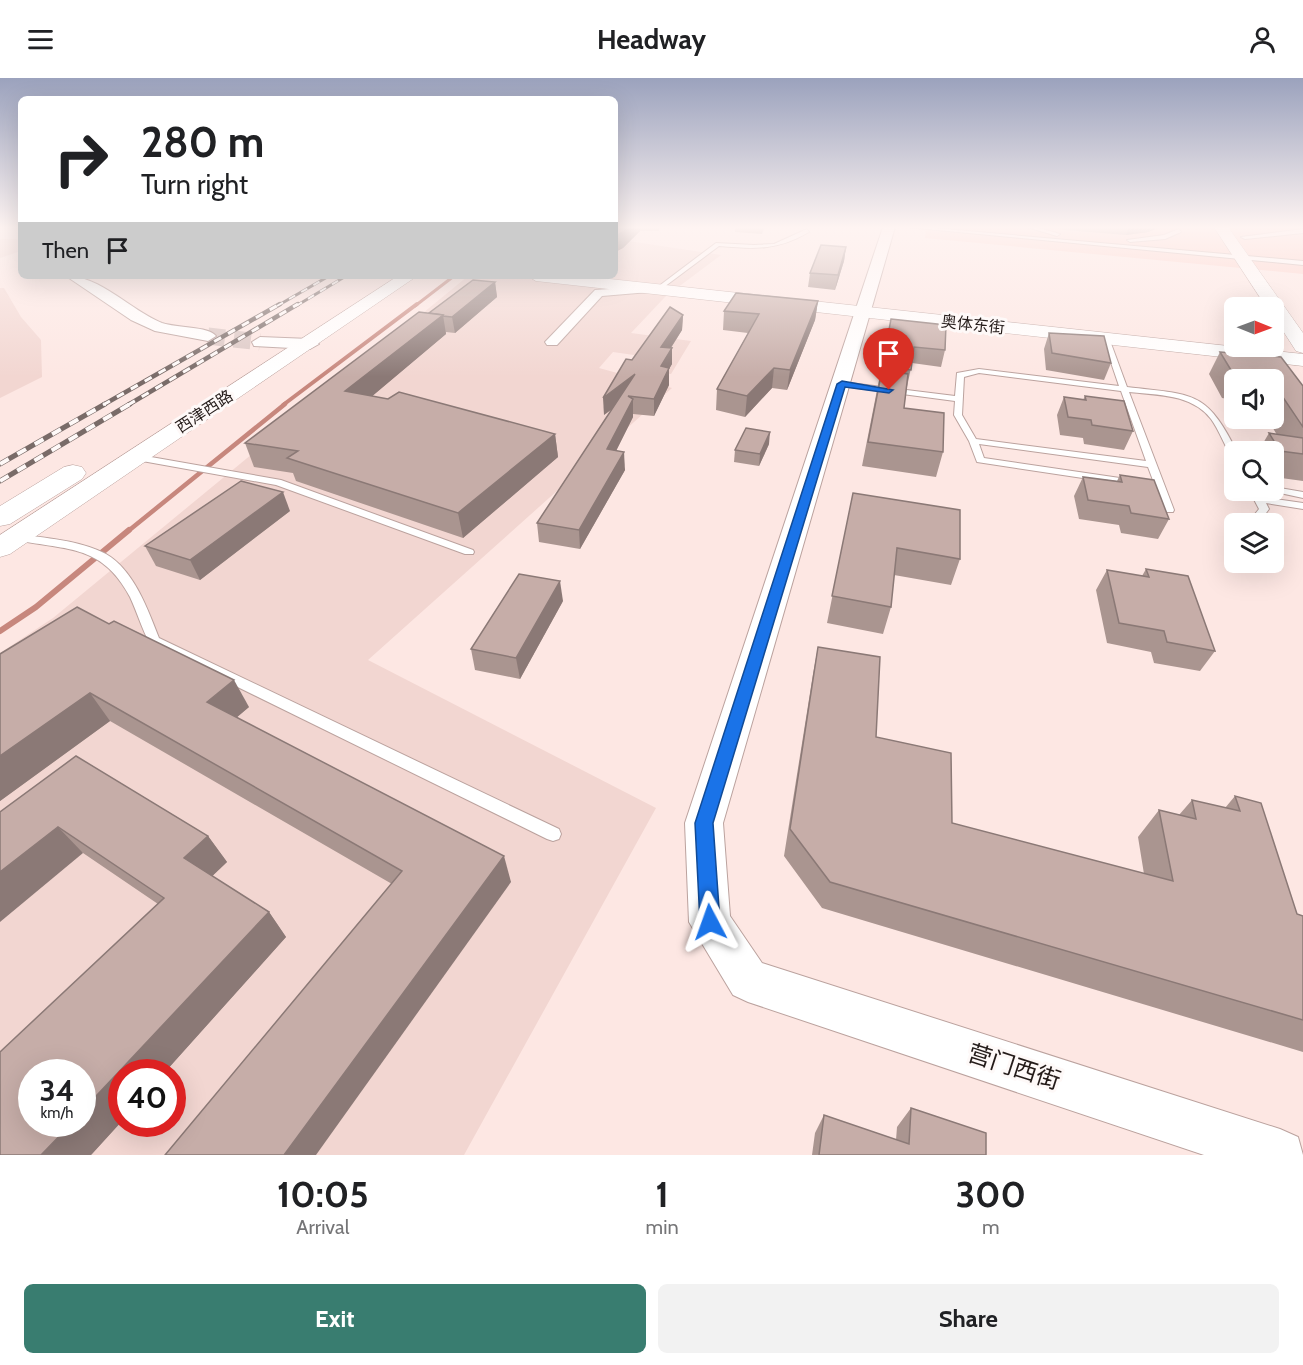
<!DOCTYPE html>
<html lang="en">
<head>
<meta charset="utf-8">
<style>
  body { margin:0; font-family:Cabin,"Noto Sans SC",sans-serif; background:#f2f2f2; color:#202124; height:100vh; display:flex; flex-direction:column; font-size:22px; white-space:nowrap }
  * { box-sizing:border-box; margin:0 }
  p { font-size:20px; color:#757577 }
  .icon { flex:none; width:33px; height:33px; fill:none; stroke:currentColor; stroke-width:2; stroke-linecap:round; stroke-linejoin:round }
  .map { position:relative; height:1077px; overflow:hidden }
  .sheet { display:flex; flex-direction:column; background:#fff; flex:1 }
  .sheet>* { flex:none }
  .top-card { position:absolute; left:18px; top:18px; width:600px; height:183px; border-radius:9px; box-shadow:0 6px 24px #0002; background:#fff; color:#202124; overflow:hidden }
  .needle { width:39px; rotate:91deg }
  .buttons { position:absolute; left:1224px; top:219px; display:grid; gap:12px }
  .buttons a { display:grid; place-items:center; width:60px; height:60px; border-radius:9px; background:#fff; box-shadow:0 6px 24px #0002; font-size:30px }
  .speed { position:absolute; left:18px; top:981px; display:flex; gap:12px; font-size:30px; font-weight:700; text-align:center }
  .speed>* { display:grid; place-content:center; width:78px; height:78px; border-radius:50%; background:#fff; box-shadow:0 6px 24px #0002; line-height:1 }
  .speed small { font-size:15px; font-weight:400 }
  .speed .limit { border:9px solid #d22; background:#fff; color:#111 }
  .pin { position:absolute; display:grid; place-items:center; width:51px; height:51px; color:#fff; margin:-62px -26px; border-radius:50% 50% 50% 0; rotate:-45deg; box-shadow:0 0 6px #0007 }
  .pin .icon { rotate:45deg }
  .me { position:absolute; width:66px; margin:-33px; rotate:356deg; stroke-linejoin:round; filter:drop-shadow(0 0 4px #0008) }
  .turn { display:flex; align-items:center; gap:21px; height:126px; padding:0 24px; font-size:27px }
  .turn .icon { width:78px; height:78px; stroke-width:2.5 }
  .turn b { display:block; font-size:42px; line-height:51px }
  .then { display:flex; align-items:center; height:57px; padding:0 24px; background:#0003; gap:12px; font-size:22px }
  .eta { display:flex; justify-content:space-evenly; align-items:center; height:102px; text-align:center }
  .eta b { font-size:36px; font-weight:800; line-height:42px }
  .button { display:flex; gap:12px; margin-top:auto; padding:12px 24px }
  .button a { flex:1; height:69px; border-radius:9px; background:#397d70; color:#fff; font-size:24px; font-weight:800; line-height:69px; text-align:center }
  .button a+a { background:#f2f2f2; color:#202124 }
  header { display:flex; justify-content:space-between; align-items:center; height:78px; padding:0 24px; background:#fff; font-size:27px; font-weight:800 }
  .map>svg:first-child { display:block }
  .built { fill:#f2d6d1; fill-rule:evenodd }
  .green { fill:#fdccc4 }
  .lines { fill:none; stroke-linecap:round; stroke-linejoin:round }
  .stream-far3 { stroke:#c7877d; stroke-width:3 }
  .stream-far2 { stroke:#c7877d; stroke-width:4 }
  .stream-far1 { stroke:#c7877d; stroke-width:4.5 }
  .stream { stroke:#c7877d; stroke-width:6 }
  .tertiary-tunnel { stroke:#dcc8c5; stroke-width:17; stroke-dasharray:17 9; stroke-linecap:butt }
  .service-casing { stroke:#bba29e; stroke-width:2 }
  .pedestrian-casing { stroke:#bba29e; stroke-width:2 }
  .minor-casing { stroke:#bba29e; stroke-width:2 }
  .tertiary-casing { stroke:#bba29e; stroke-width:2 }
  .secondary-casing { stroke:#bba29e; stroke-width:1 }
  .primary-casing { stroke:#bba29e; stroke-width:1 }
  .service { fill:#fff; fill-rule:evenodd }
  .pedestrian { fill:#fff; fill-rule:evenodd }
  .minor { fill:#fff; fill-rule:evenodd }
  .tertiary { fill:#fff; fill-rule:evenodd }
  .secondary { fill:#fff; fill-rule:evenodd }
  .primary { fill:#fff; fill-rule:evenodd }
  .rail-far2-casing { stroke:#796b68; stroke-width:3 }
  .rail-far1-casing { stroke:#796b68; stroke-width:4.5 }
  .rail-casing { stroke:#796b68; stroke-width:5 }
  .rail-far2 { stroke:#fef9f8; stroke-width:2; stroke-dasharray:7; stroke-linecap:butt }
  .rail-far1 { stroke:#fef9f8; stroke-width:3; stroke-dasharray:8; stroke-linecap:butt }
  .rail { stroke:#fef9f8; stroke-width:4; stroke-dasharray:10; stroke-linecap:butt }
  .wall { fill:#aa9590 }
  .shaded-wall { fill:#8b7976 }
  .building { fill:#c6ada8; stroke:#8b7976; stroke-width:1.5 }
  .route { fill:#1a73e8; stroke:#114b97; stroke-width:1.5 }
  .labels { text-anchor:middle; stroke-width:6; stroke-linejoin:round; paint-order:stroke }
  .far-street-label { font-size:16px; fill:#241b19; stroke:#fef9f8 }
  .near-street-label { font-size:24px; fill:#241b19; stroke:#fef9f8 }
</style>
</head>
<body>
<header><svg class="icon" aria-label="menu" viewBox="0 0 24 24"><path d="M4 6h16M4 12h16M4 18h16"/></svg>Headway<svg class="icon" aria-label="person" viewBox="0 0 24 24"><circle cx="12" cy="8" r="4"/><path d="M4 21q1-7 8-7t8 7"/></svg></header>
<div class="map">
<svg width="1303" height="1077" viewBox="0 0 1303 1077">
  <rect width="100%" height="100%" fill="#fde7e3"/>
  <g class="built">
    <path d="M0,161H21V173L0,180Z"/>
    <path d="M615,161L721,177L665,219L631,255L691,263L671,296L632,292L641,278L613,274L599,290L672,310L368,582L656,730L464,1077H0V575L53,540L468,198H615ZM32,994H82V1046H32ZM122,994H172V1046H122Z"/>
    <path d="M0,210H4L21,239L41,262L42,299L0,320Z"/>
  </g>
  <path class="green" d="M926,149H1303V196L925,160Z"/>
  <g class="lines">
    <path class="stream-far3" d="M415,228L454,198"/>
    <path class="stream-far2" d="M283,327L417,226"/>
    <path class="stream-far1" d="M127,454L285,326"/>
    <path class="stream" d="M0,553L36,529L129,452"/>
    <path class="tertiary-tunnel" d="M208,258L260,264"/>
    <defs>
      <g id="service">
        <path d="M906,149H922L1303,183V187Z"/>
        <path d="M1027,149H1035L1060,156L1057,158Z"/>
        <path d="M807,151L809,154C777,173 754,171 719,168L660,212L655,211L716,165L754,167L774,166Z"/>
        <path d="M1179,151L1181,154L1165,161L1130,164L1127,162L1164,157Z"/>
        <path d="M1102,258L1109,260L1127,309C1192,317 1206,311 1237,374H1234V379L1231,378C1224,366 1219,352 1211,341C1192,316 1157,317 1129,314L1174,432L1173,434H1165L1156,411L977,384L969,363L954,337L955,323L842,308L838,306L842,304L955,318L957,295L979,291L1119,308ZM979,295L1121,313L1146,383L976,361L962,337L964,299ZM979,366L1148,389L1154,405L984,380Z"/>
        <path d="M134,376L281,402L473,472L474,474L473,476H465L276,407L131,381L129,379Z"/>
        <path d="M1274,409L1303,414V420L1266,412H1274Z"/>
        <path d="M1249,412H1259L1262,419L1303,425V431L1266,425L1269,431L1258,446H1247L1259,431Z"/>
        <path d="M16,456C45,460 79,462 106,476C134,492 148,532 159,560L559,751L561,756L559,761L553,763L547,761L150,566C142,551 137,534 130,519C101,464 64,473 12,461L11,459Z"/>
      </g>
      <path id="pedestrian" d="M1303,151V155L1245,161L1241,159Z"/>
      <path id="minor" d="M657,208L661,209V213L602,218L557,267H547L545,264L595,212Z"/>
      <g id="tertiary">
        <path d="M883,149H895L723,745L730,838L762,885L1280,1051L1298,1059L1303,1077H1204L748,924L733,917L689,844L685,745Z"/>
        <path d="M66,198C101,198 130,232 162,245C176,250 208,248 216,258L208,263L155,253L131,242Z"/>
        <path d="M260,259L310,261L319,266L310,271L254,268L252,264Z"/>
      </g>
      <path id="secondary" d="M528,198H582L1303,276V288L536,203Z"/>
      <g id="primary">
        <path d="M1214,149H1228L1303,255V275L1296,273L1274,239V230H1267Z"/>
        <path d="M398,198H417L10,476L0,479V457Z"/>
        <path d="M73,387L82,389L86,395L82,401L10,446L0,448V428L64,389Z"/>
      </g>
    </defs>
    <use href="#service" class="service-casing"/>
    <use href="#pedestrian" class="pedestrian-casing"/>
    <use href="#minor" class="minor-casing"/>
    <use href="#tertiary" class="tertiary-casing"/>
    <use href="#secondary" class="secondary-casing"/>
    <use href="#primary" class="primary-casing"/>
    <use href="#service" class="service"/>
    <use href="#pedestrian" class="pedestrian"/>
    <use href="#minor" class="minor"/>
    <use href="#tertiary" class="tertiary"/>
    <use href="#secondary" class="secondary"/>
    <use href="#primary" class="primary"/>
    <defs>
      <g id="rail-far2">
        <path d="M277,228L329,198"/>
        <path d="M296,228L346,198"/>
      </g>
      <g id="rail-far1">
        <path d="M103,327L280,226"/>
        <path d="M128,327L298,226"/>
      </g>
      <g id="rail">
        <path d="M0,386L105,326"/>
        <path d="M0,403L130,326"/>
      </g>
    </defs>
    <use href="#rail-far2" class="rail-far2-casing"/>
    <use href="#rail-far1" class="rail-far1-casing"/>
    <use href="#rail" class="rail-casing"/>
    <use href="#rail-far2" class="rail-far2"/>
    <use href="#rail-far1" class="rail-far1"/>
    <use href="#rail" class="rail"/>
  </g>
  <g class="wall">
    <path d="M615,149H659V153H640L623,170L615,174Z"/>
    <path d="M735,149H765L762,156L735,154Z"/>
    <path d="M1052,149H1161L1148,154L1126,157L1065,152Z"/>
    <path d="M846,169L844,183L835,212L808,209L810,195Z"/>
    <path d="M495,204L497,219L455,255L446,254V256L372,318L555,356L558,379L463,460L296,403L293,395L254,389L245,365L429,235Z"/>
    <path d="M818,223L815,242L787,312L772,310L745,339L716,332L717,311L748,255L723,252L724,233Z"/>
    <path d="M683,237L682,252L671,270L672,286L669,291V307L654,338L633,336V339L616,373L625,392L580,471L539,464L537,445L613,330L604,337Z"/>
    <path d="M891,241L945,272L941,289L912,285L907,309L904,330L943,374L936,399L862,388Z"/>
    <path d="M1049,255L1111,285L1104,302L1046,292L1044,271Z"/>
    <path d="M1220,274L1303,308V403L1274,399V374H1258L1269,355L1277,357L1267,340H1274V302H1234V322L1222,320L1209,296Z"/>
    <path d="M1085,318L1133,353L1124,372L1084,366L1083,360L1060,357L1057,337L1064,319L1083,322Z"/>
    <path d="M769,366L759,388L734,384L735,372Z"/>
    <path d="M1120,397L1169,441L1158,461L1121,455L1119,447L1079,441L1074,418L1083,399L1117,403Z"/>
    <path d="M853,415L960,481L951,507L894,497L891,529L883,556L827,545Z"/>
    <path d="M290,433L200,502L156,488L145,468Z"/>
    <path d="M1146,491L1215,573L1200,593L1154,585L1151,574L1107,565L1096,512L1107,492L1142,498Z"/>
    <path d="M563,523L520,601L475,592L471,571Z"/>
    <path d="M818,569L876,659L952,745L1144,796L1138,759L1159,732L1179,737L1192,722L1225,730L1235,718L1297,836L1303,838V974L822,830L784,778L813,596Z"/>
    <path d="M0,576L249,629L237,639L511,804L392,806L110,643L0,723Z"/>
    <path d="M0,734L208,758L227,784L212,798L269,834L286,859L165,994H122V1043L91,1077L158,826L83,775Z"/>
    <path d="M911,1030L986,1077H812L815,1055L824,1037L896,1062L897,1049Z"/>
  </g>
  <g class="shaded-wall">
    <path d="M629,149H640V153L623,170L615,174V158Z"/>
    <path d="M1129,149H1161L1148,154L1126,157Z"/>
    <path d="M846,169L844,183L835,212L838,197Z"/>
    <path d="M495,204L497,219L455,255L452,239Z"/>
    <path d="M818,223L815,242L787,312L790,292Z"/>
    <path d="M443,237L446,256L351,336L345,313Z"/>
    <path d="M683,237L682,252L661,285V269Z"/>
    <path d="M672,270V286L669,291V307L654,338V321L661,288Z"/>
    <path d="M774,290L772,310L745,339L747,318Z"/>
    <path d="M635,296L636,313L604,337L603,320Z"/>
    <path d="M633,321V339L608,389L607,371Z"/>
    <path d="M770,354L769,366L759,388L760,376Z"/>
    <path d="M555,356L558,379L463,460L458,435Z"/>
    <path d="M624,374L625,392L580,471L579,452Z"/>
    <path d="M283,414L290,433L200,502L190,482Z"/>
    <path d="M560,503L563,523L520,601L516,580Z"/>
    <path d="M234,602L249,629L223,651L207,624Z"/>
    <path d="M90,615L110,643L0,723V678Z"/>
    <path d="M58,749L83,775L0,844V794Z"/>
    <path d="M208,758L227,784L204,806L184,780Z"/>
    <path d="M504,778L511,804L316,1077H284Z"/>
    <path d="M269,834L286,859L165,994H122V1043L91,1077H41L71,1046H82V1033Z"/>
  </g>
  <g class="building">
    <path d="M615,149H629L623,154L615,158Z"/>
    <path d="M821,167L846,169L838,197L810,195Z"/>
    <path d="M473,202L495,204L452,239L443,238V237L429,235Z"/>
    <path d="M736,215L818,223L790,292L774,290L747,318L717,311L759,236L724,233Z"/>
    <path d="M670,229L683,237L661,269L672,270L661,288L669,290L654,321L628,318L633,321L607,371L624,374L579,452L537,445L635,296L603,320L626,281L632,282Z"/>
    <path d="M419,234L443,237L345,313L388,321L399,314L555,356L458,435L287,380L298,373L245,365Z"/>
    <path d="M891,241L946,247L945,272L914,269L911,292L882,289Z"/>
    <path d="M1049,255L1104,258L1111,285L1052,275Z"/>
    <path d="M1220,274L1281,279L1303,308V349L1274,306V302L1234,297Z"/>
    <path d="M882,292L908,296L904,330L944,335L943,374L868,364Z"/>
    <path d="M1085,318L1124,323L1133,353L1092,347L1091,342L1068,339L1064,319L1086,322Z"/>
    <path d="M746,350L770,354L760,376L735,372Z"/>
    <path d="M1269,355L1303,360V376L1280,373Z"/>
    <path d="M1120,397L1154,402L1169,441L1131,435L1129,428L1088,422L1083,399L1122,404Z"/>
    <path d="M241,403L283,414L190,482L145,468Z"/>
    <path d="M853,415L960,432V481L897,470L891,529L832,518Z"/>
    <path d="M1146,491L1188,498L1215,573L1167,564L1164,553L1119,545L1107,492L1149,499Z"/>
    <path d="M519,496L560,503L516,580L471,571Z"/>
    <path d="M77,529L109,546L114,543L234,602L207,624L504,778L284,1077H165L402,793L90,615L0,678V576Z"/>
    <path d="M818,569L880,579L876,659L951,675L952,745L1173,803L1159,732L1196,741L1192,722L1240,733L1235,718L1261,725L1297,836L1303,838V942L830,804L790,751Z"/>
    <path d="M76,678L208,758L184,780L269,834L82,1033V994H32V1046H71L41,1077H0V974L164,820L58,749L0,794V734Z"/>
    <path d="M911,1030L986,1055V1077H819L824,1037L909,1066Z"/>
  </g>
  <linearGradient id="sky" x2="0" y2="1"><stop stop-color="#9ba2bd"/><stop offset="0.5" stop-color="#fef4f2"/><stop offset="1" stop-color="#fef4f2" stop-opacity="0"/></linearGradient>
  <rect width="1303" height="299" fill="url(#sky)"/>
  <path class="route" d="M842,303L893,312L889,315L845,309L713,745L720,844L717,851L710,854L703,851L700,844L695,745L837,306Z"/>
  <g class="labels">
    <g class="far-street-label">
      <text transform="translate(973 246) rotate(6)" y="6">奥体东街</text>
      <text transform="translate(204 333) rotate(-33)" y="6">西津西路</text>
    </g>
    <g class="near-street-label">
      <text transform="translate(1014 989) rotate(18)" y="8">营门西街</text>
    </g>
  </g>
</svg>
<div class="buttons">
<a><svg class="needle" viewBox="-14 -14 28 28"><path d="M0-13l5 13h-10z" fill="#e53935"/><path d="M0 13l5-13h-10z" fill="#757577"/></svg></a>
<a><svg class="icon" aria-label="sound" viewBox="0 0 24 24"><path d="M4 9h4l5-4v14l-5-4H4zM17 9q2 3 0 6"/></svg></a>
<a><svg class="icon" aria-label="search" viewBox="0 0 24 24"><circle cx="10" cy="10" r="6"/><path d="M15 15l6 6"/></svg></a>
<a><svg class="icon" aria-label="layers" viewBox="0 0 24 24"><path d="M12 4l9 5-9 5-9-5zM3 14l9 5 9-5"/></svg></a>
</div>
<div class="speed"><div>34<small>km/h</small></div><div class="limit">40</div></div>
<div class="pin" style="left:889px;top:312px;background:#d93025"><svg class="icon" aria-label="arrive" viewBox="0 0 24 24"><path d="M6 21V4h12l-3 4 3 4H6"/></svg></div>
<svg class="me" style="left:710px;top:844px" viewBox="-20 -20 40 40"><path d="M0-17L14 15 0 8-14 15z" fill="#1a73e8" stroke="#fff" stroke-width="4"/></svg>
<div class="top-card">
<div class="turn"><svg class="icon" aria-label="right" viewBox="0 0 24 24"><path d="M7 20v-9h11M14 6l5 5-5 5"/></svg><div><b>280 m</b>Turn right</div></div>
<div class="then">Then<svg class="icon" aria-label="arrive" viewBox="0 0 24 24"><path d="M6 21V4h12l-3 4 3 4H6"/></svg></div>
</div>
</div>
<section class="sheet">
<div class="eta">
<div><b>10:05</b><p>Arrival</p></div>
<div><b>1</b><p>min</p></div>
<div><b>300</b><p>m</p></div>
</div>
<div class="button"><a>Exit</a><a>Share</a></div>
</section>
</body>
</html>
